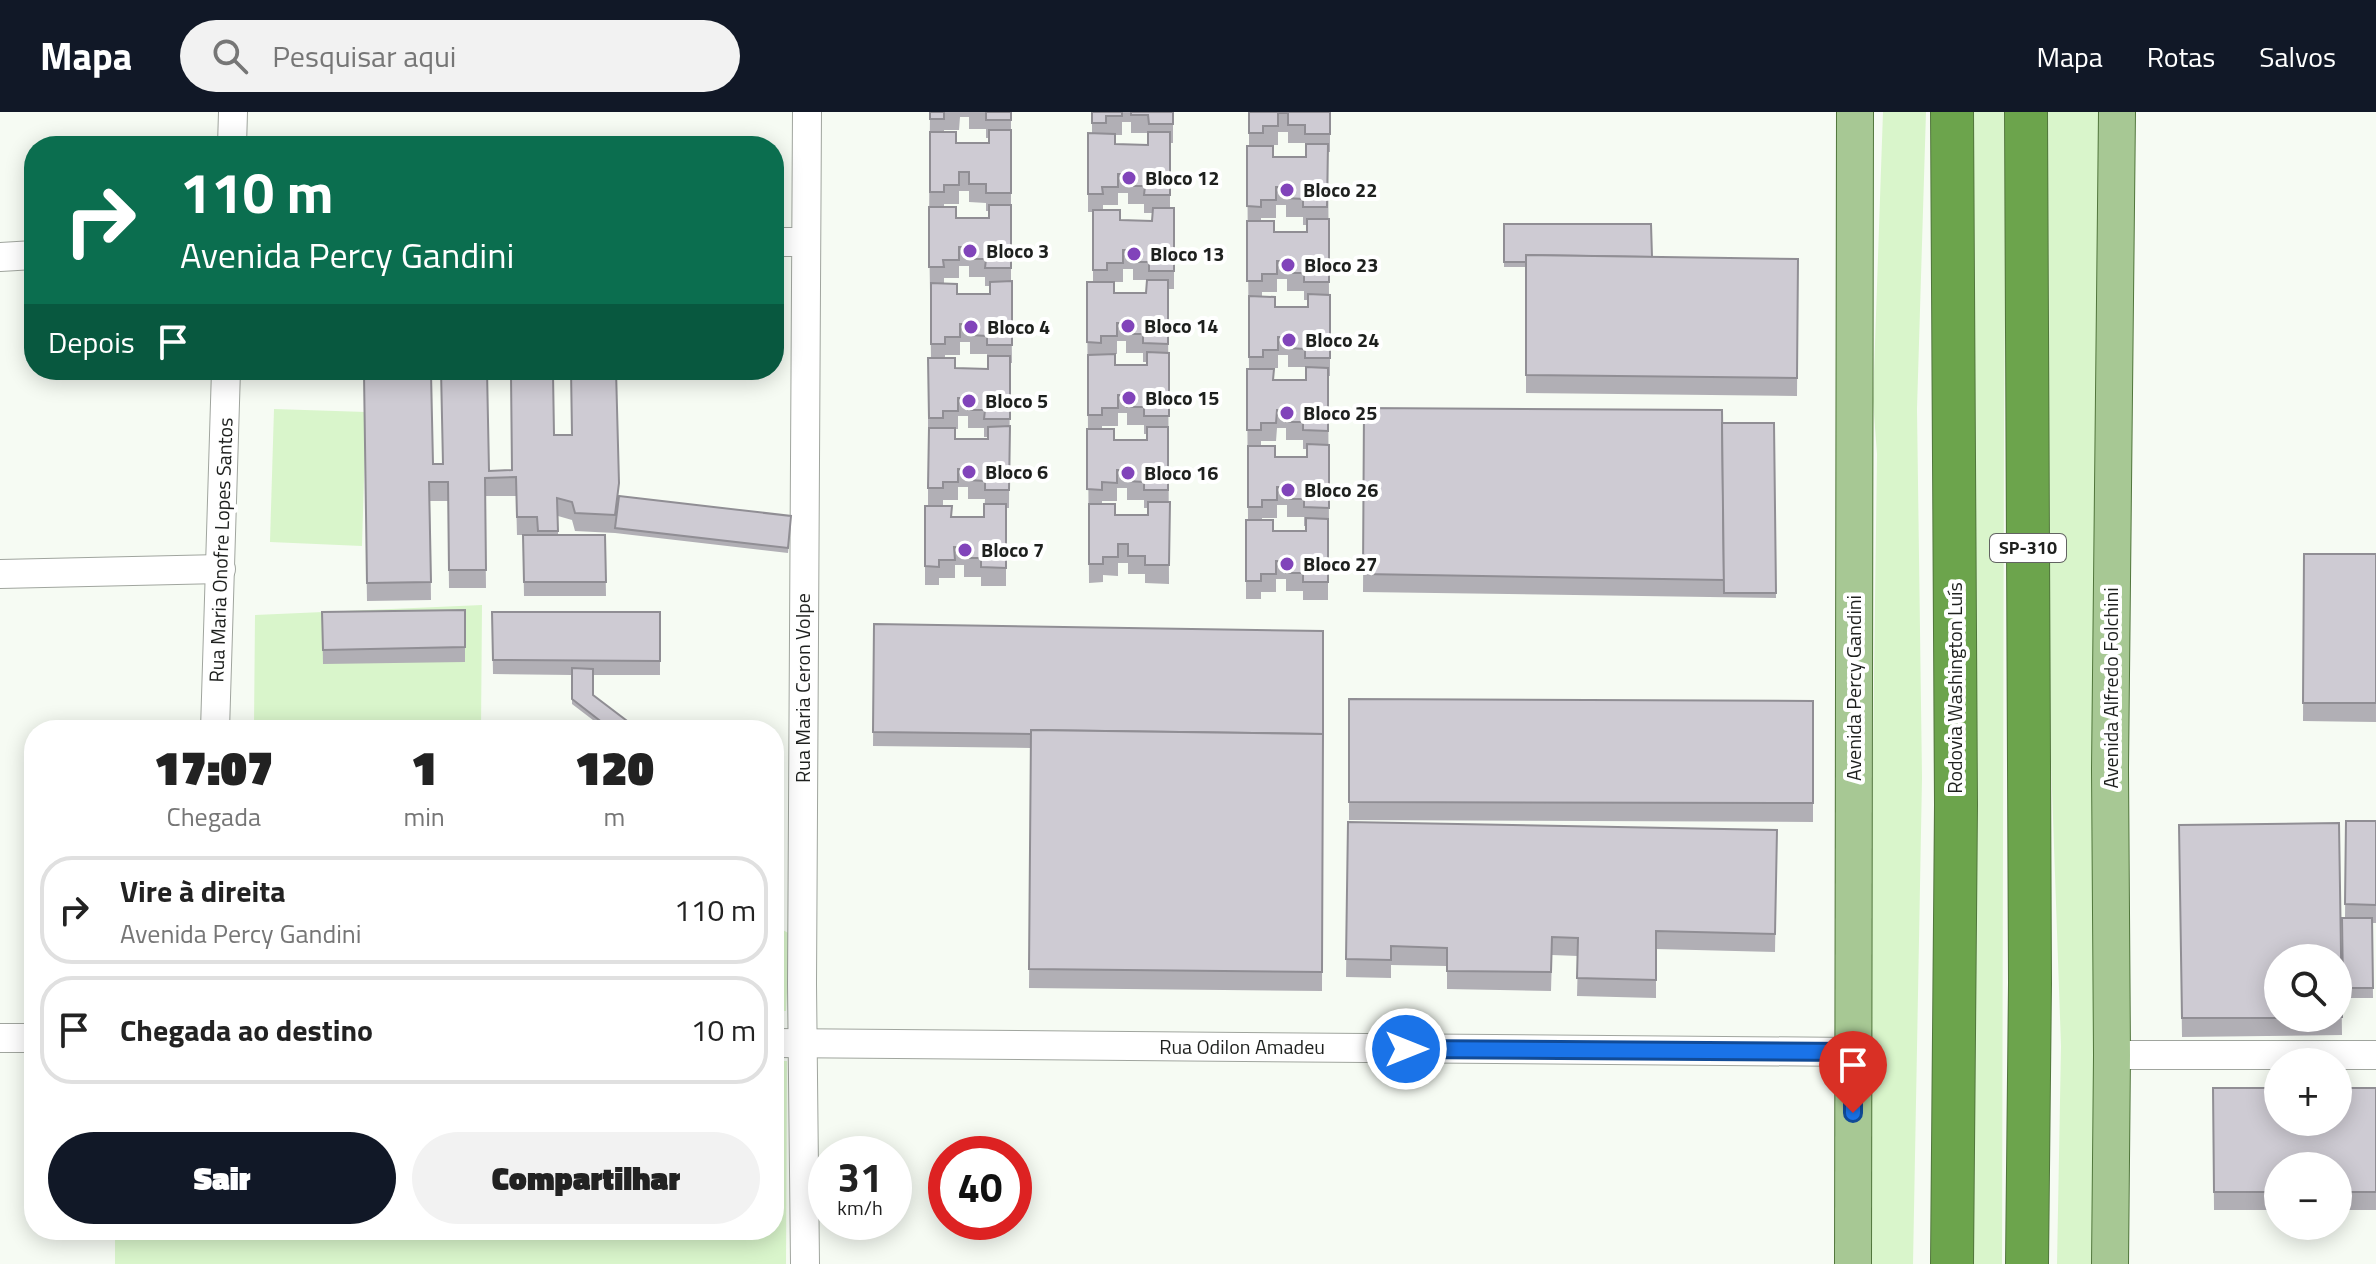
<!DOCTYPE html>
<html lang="pt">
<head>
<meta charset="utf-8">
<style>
  body { margin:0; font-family:"Titillium Web",sans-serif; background:#f2f2f2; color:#222; height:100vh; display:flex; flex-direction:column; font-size:30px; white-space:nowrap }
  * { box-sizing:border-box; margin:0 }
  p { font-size:26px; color:#767676 }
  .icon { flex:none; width:44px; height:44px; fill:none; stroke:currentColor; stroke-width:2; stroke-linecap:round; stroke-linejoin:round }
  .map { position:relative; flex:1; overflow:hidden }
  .details { position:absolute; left:24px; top:608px; width:760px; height:520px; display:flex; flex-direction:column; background:#fff; border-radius:32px; box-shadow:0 4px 20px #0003 }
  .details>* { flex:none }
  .guide { position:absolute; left:24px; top:24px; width:760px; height:244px; border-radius:32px; box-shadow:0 4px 20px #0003; background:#0b6e4f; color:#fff; overflow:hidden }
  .fabs { position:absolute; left:2264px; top:832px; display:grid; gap:16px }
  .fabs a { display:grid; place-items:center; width:88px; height:88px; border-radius:50%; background:#fff; box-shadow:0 4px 20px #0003; font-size:40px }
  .speed { position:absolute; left:808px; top:1024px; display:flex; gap:16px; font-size:40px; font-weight:700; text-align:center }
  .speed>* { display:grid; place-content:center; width:104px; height:104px; border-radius:50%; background:#fff; box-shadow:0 4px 20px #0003; line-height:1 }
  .speed small { font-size:20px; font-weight:400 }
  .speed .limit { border:12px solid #d22; background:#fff; color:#111 }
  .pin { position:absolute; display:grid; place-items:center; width:68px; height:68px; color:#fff; margin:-82px -34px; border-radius:50% 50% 50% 0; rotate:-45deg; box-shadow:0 0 8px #0007 }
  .pin .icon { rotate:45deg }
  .me { position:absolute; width:88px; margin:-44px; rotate:90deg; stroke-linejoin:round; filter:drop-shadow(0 0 6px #0008) }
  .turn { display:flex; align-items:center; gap:28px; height:168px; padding:0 24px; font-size:36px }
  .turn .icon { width:104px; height:104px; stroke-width:2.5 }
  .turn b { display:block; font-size:56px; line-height:68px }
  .then { display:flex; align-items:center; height:76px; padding:0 24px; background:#0003; gap:16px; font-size:30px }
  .eta { display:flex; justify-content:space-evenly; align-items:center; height:136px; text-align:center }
  .eta b { font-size:48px; font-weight:800; line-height:56px }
  .primary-button { display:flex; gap:16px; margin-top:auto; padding:16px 24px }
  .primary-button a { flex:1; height:92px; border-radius:48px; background:#111827; color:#fff; font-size:32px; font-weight:800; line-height:92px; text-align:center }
  .primary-button a+a { background:#f2f2f2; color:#222 }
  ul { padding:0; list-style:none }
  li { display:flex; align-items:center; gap:24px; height:108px; margin:0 16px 12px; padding:0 8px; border:4px solid #e0e0e0; border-radius:32px }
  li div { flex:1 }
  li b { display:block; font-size:30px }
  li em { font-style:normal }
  header { display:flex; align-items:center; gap:48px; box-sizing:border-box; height:112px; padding:0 40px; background:#111827; color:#fff }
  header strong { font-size:38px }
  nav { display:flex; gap:44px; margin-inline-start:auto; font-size:28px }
  .search { width:560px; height:72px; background:#f2f2f2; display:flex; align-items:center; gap:20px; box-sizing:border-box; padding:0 28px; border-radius:44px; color:#767676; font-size:30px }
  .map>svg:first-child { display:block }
  .green { fill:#d9f5cb }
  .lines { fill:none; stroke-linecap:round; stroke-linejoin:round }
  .minor-casing { stroke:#a0a59e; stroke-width:30 }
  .major-casing { stroke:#51763c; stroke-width:38 }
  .highway-casing { stroke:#51763c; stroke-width:44 }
  .minor { stroke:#fff; stroke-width:28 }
  .major { stroke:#a7c894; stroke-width:36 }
  .highway { stroke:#6ca44c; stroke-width:42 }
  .wall { fill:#b1afb5; fill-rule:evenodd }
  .building { fill:#cecbd3; stroke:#908e94; stroke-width:2 }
  .route-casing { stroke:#114b97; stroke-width:20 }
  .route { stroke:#1a73e8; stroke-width:14 }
  .poi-dot { fill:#8144ba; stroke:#fff; stroke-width:3 }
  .labels { text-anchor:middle; stroke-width:8; stroke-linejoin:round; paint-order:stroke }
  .shield { fill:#fff; stroke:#626362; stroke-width:2 }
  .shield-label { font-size:18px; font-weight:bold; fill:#1e201e }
  .poi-label { font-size:20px; font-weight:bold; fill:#1e201e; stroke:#fff; text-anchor:start }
  .street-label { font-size:20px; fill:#1e201e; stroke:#fff }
</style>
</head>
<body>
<header>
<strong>Mapa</strong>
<div class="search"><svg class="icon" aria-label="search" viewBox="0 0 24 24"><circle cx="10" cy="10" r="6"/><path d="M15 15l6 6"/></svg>Pesquisar aqui</div>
<nav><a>Mapa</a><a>Rotas</a><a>Salvos</a></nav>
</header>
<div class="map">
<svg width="2376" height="1152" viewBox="0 0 2376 1152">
  <rect width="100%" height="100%" fill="#f6fbf3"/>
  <g class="green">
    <path d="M1883,0H1926L1917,297L1922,666L1913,1152H1870V864L1877,342L1873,289Z"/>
    <path d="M1967,0H2007L2004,312L2002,1152H1967Z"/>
    <path d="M2047,0H2100L2096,1152H2057L2061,934L2050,620Z"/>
    <path d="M274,297L366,300L362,434L270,430Z"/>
    <path d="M482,493L481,618H345V615L254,612L255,503Z"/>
    <path d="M774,813L790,822L786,899H774Z"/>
    <path d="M774,949H787L786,1152H115V1118H774Z"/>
  </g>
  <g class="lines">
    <defs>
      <g id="minor">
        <path d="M232,34L233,0"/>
        <path d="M774,130H805"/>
        <path d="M0,145L34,143"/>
        <path d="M0,462L221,457"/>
        <path d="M215,618L226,258"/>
        <path d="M0,926H34"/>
        <path d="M774,931L1853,940"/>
        <path d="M2112,943H2376"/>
        <path d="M805,1152L802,872L807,0"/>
      </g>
      <g id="major">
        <path d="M1853,1152L1855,0"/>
        <path d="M2110,1152L2112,943L2110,657L2117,0"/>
      </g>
      <g id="highway">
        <path d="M2026,0L2030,871L2027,1152"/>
        <path d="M1952,1152L1956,693L1952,0"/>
      </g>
    </defs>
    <use href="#minor" class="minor-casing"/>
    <use href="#major" class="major-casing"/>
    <use href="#highway" class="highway-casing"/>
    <use href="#minor" class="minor"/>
    <use href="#major" class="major"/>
    <use href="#highway" class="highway"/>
  </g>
  <g class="wall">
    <path d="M930,0H1011V169L1012,251H1010L1009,396H1006V474H981V465H964V453H955V466H939V473H925V394H928V246H931L929,113ZM960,5H969V17H986V26H989V31H956L944,20V18H959ZM959,79H969V90L986,91V99H989V106H956L944,95V92H959ZM959,154H969V165H985V174H990V182H957L944,171V166H959ZM960,230H970V242H987L988,257L955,256L945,246V243H960ZM958,304H968V316H984V325H988V327H955V317H958ZM958,375H968V387H985L984,405H951L943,394V388H958Z"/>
    <path d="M1092,0H1173V31H1170V96H1174V177H1168L1169,472L1145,471V462H1128V451H1118V464L1103,463V470L1089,471L1087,170H1093V100H1088V21L1092,22ZM1122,10H1131V21H1148V33L1115,32V23H1122ZM1118,81H1128V92H1144V101H1153L1152,109L1120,108L1103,98V93H1118ZM1123,157H1133V168H1149L1146,181H1114L1107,170H1123ZM1117,229H1126V241H1143V250H1147V253H1115L1101,242H1117ZM1118,301H1127V313H1144V322H1147V328H1114L1102,317V314H1118ZM1117,376H1127V388H1144V396H1148V403H1115L1102,392V389H1117Z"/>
    <path d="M1249,0H1330V40H1328L1329,183H1330V264H1328L1329,414H1328V488H1303V479H1286V467H1276V480H1261V487H1246V408H1248L1247,257H1249L1247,34H1249ZM1278,20H1288V31H1305L1306,45H1273L1263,33H1278ZM1276,93H1286V105H1303V113H1307V120H1274L1261,109V106H1276ZM1277,167H1287V179H1304V188H1308V195H1275L1262,184V180H1277ZM1278,243H1288V255H1305L1306,268H1274L1263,256H1278ZM1277,316H1286V328H1303V337H1307V345H1275L1261,334V329H1276ZM1277,393H1287V405H1304V414H1306V419H1273L1262,408V406H1277Z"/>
    <path d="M1504,112L1652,145L1798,147L1797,284L1526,281V155H1504Z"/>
    <path d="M364,262L433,352L489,359L512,358L554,323L619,384L791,409L788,441L615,421L575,419L572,408L558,404V423H605L606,484H524L523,423H537H517L516,384H485L486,476H449L448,389H430L431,488L367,489Z"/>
    <path d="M1364,296L1722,311H1774L1776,486L1363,480Z"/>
    <path d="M2304,442H2376V610L2303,609Z"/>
    <path d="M465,498V550L323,552L322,500Z"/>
    <path d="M492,500H660V563H593V583L639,618H606L572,592V563L493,562Z"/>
    <path d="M874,512L1323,519L1322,879L1029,876L1031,636L873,634Z"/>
    <path d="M1349,587L1813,589V710L1349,708Z"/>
    <path d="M2346,709H2376V811H2372L2373,886H2343L2342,806H2345Z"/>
    <path d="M1348,710L1777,718L1775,840L1656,837V886L1577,884L1578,844L1552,843L1551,879L1447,877V854L1391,853V866L1346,865Z"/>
    <path d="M2339,711L2342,923L2182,925L2179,713ZM2338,846V906H2278Z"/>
    <path d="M2213,976H2376V1098H2338V1054H2278V1098H2214Z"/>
  </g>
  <g class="building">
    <rect x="930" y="0" width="14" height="7"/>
    <rect x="986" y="0" width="25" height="8"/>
    <path d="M1092,0H1122V4H1106V11H1092Z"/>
    <path d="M1131,0H1173V12H1149L1148,3H1131Z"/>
    <path d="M1249,0H1330V22H1305V13H1288V1H1278V14H1263V21H1249Z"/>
    <path d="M989,18H1011V81H986V72H969V60H959V73H944V80H930V20H956V31H989Z"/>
    <path d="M1148,20H1170V83H1144L1145,74H1128V62H1118V75H1102L1103,82H1088V21L1115,22V32L1148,33Z"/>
    <path d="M1306,32H1328L1327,95H1303V87L1286,86V75H1276V88H1261V95L1247,94V34H1273V45H1306Z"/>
    <path d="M989,93H1011V156H985L986,147H969V135H959V148H943L944,155H929V95H956V106H989Z"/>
    <path d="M1153,96H1174V159H1149V150H1133V138H1123V151H1107V158H1093V98H1120V108L1152,109Z"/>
    <path d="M1307,107H1329V170H1304V161H1287V149H1277V162H1262V169H1247V109H1274V120H1307Z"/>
    <path d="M1504,112H1651L1652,145L1526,143V150H1504Z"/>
    <path d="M1526,143L1798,147L1797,266L1526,263Z"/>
    <path d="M1147,168H1168V232L1143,231V222H1126V211H1117V224H1101V231L1087,230V170H1114V181H1146Z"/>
    <path d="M1012,169V233H987V224L970,223V212H960V225H945V232H931V171L957,172V182H990V170Z"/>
    <path d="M1308,182L1330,183V246H1305V237L1288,236V225H1278V238H1263V245H1249V184L1275,185V195H1308Z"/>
    <path d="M1147,240L1169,241V304H1144V295H1127V283H1118V296H1102V303H1088V243L1115,242V253H1147Z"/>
    <path d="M988,244H1010V307H984L985,298H968V286H958V299H943V306H929L928,246H955V256L988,257Z"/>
    <path d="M1306,255L1328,256V319L1303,318V310H1286V298H1277L1276,311H1261V318H1247V257H1274L1273,268H1306Z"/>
    <path d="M441,258H487L489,359L512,358L511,263L553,262L554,323H572L571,258H616L619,371L615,403L575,401L572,390L557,386L558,419H538L537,405H517L516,365L485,366L486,458H449L448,370H429L431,470L367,471L364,262L431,261L433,352H443Z"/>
    <path d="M1364,296L1722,298L1724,468L1363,462Z"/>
    <path d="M1722,311H1774L1776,481H1724Z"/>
    <path d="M1010,314L1009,378H985V369L968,368V357H958V370H943V376H928L929,316H955V327H988V315Z"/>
    <path d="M1147,315H1168V378H1144V370L1127,369V358H1117V371L1102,370V378L1087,377V317H1114V328H1147Z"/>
    <path d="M1307,332L1329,333V396L1304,395V387H1287V375H1277V388H1262V395H1248V334H1275V345H1307Z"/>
    <path d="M619,384L791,404L788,436L615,416Z"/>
    <path d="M1148,390H1170L1169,453H1145V444H1128V432H1118V445H1103V452H1089V392H1115V403H1148Z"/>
    <path d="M984,392H1006V456L981,455V446H964V435H954L955,448H939V455L925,454V394H952L951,405H984Z"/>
    <path d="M1306,406L1328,407V470H1303V461H1286V449H1276V462H1261V469H1246V408H1273V419H1306Z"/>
    <path d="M523,423H605L606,470H524Z"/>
    <path d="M2304,442H2376V591H2303Z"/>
    <path d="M465,498V535L323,538L322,500Z"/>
    <path d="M492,500H660V549L493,548Z"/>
    <path d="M874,512L1323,519V622L1031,618V622L873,620Z"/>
    <path d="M572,556L593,557V583L639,618H612L572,587Z"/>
    <path d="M1349,587L1813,589V691L1349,690Z"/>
    <rect x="257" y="612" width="66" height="6"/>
    <path d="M1031,618L1323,622L1322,860L1029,857Z"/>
    <path d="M2346,709H2376V793L2345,792Z"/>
    <path d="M1348,710L1777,718L1775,822L1656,819V868L1577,866L1578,826L1552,825L1551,860L1447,859V836L1391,834V848L1346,847Z"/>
    <path d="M2339,711L2342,905H2338V846H2278V906H2182L2179,713Z"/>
    <path d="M2342,806H2372L2373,876H2343Z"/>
    <path d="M2213,976H2278V1010H2338V976H2376V1080H2338V1054H2278V1080H2214Z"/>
  </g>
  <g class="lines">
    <defs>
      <path id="route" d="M1406,937L1853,940V1001"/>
    </defs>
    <use href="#route" class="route-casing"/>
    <use href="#route" class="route"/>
  </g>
  <g class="poi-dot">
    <circle cx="1129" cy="66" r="8"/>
    <circle cx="1287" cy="78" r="8"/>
    <circle cx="970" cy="139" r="8"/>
    <circle cx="1134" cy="142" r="8"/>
    <circle cx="1288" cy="153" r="8"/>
    <circle cx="1128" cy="214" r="8"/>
    <circle cx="971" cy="215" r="8"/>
    <circle cx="1289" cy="228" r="8"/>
    <circle cx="1129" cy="286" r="8"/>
    <circle cx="969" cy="289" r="8"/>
    <circle cx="1287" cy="301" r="8"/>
    <circle cx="969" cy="360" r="8"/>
    <circle cx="1128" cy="361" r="8"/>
    <circle cx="1288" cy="378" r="8"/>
    <circle cx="965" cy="438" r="8"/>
    <circle cx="1287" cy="452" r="8"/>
  </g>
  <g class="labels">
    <rect class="shield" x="1990" y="422" width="76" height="28" rx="6"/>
    <g class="shield-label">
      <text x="2028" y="442">SP-310</text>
    </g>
    <g class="poi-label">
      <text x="1145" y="73">Bloco 12</text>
      <text x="1303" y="85">Bloco 22</text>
      <text x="986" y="146">Bloco 3</text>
      <text x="1150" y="149">Bloco 13</text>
      <text x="1304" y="160">Bloco 23</text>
      <text x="1144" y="221">Bloco 14</text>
      <text x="987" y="222">Bloco 4</text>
      <text x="1305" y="235">Bloco 24</text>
      <text x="1145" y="293">Bloco 15</text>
      <text x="985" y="296">Bloco 5</text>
      <text x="1303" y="308">Bloco 25</text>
      <text x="985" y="367">Bloco 6</text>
      <text x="1144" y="368">Bloco 16</text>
      <text x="1304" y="385">Bloco 26</text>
      <text x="981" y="445">Bloco 7</text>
      <text x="1303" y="459">Bloco 27</text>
    </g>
    <g class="street-label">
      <text transform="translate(221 438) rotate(-88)" y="7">Rua Maria Onofre Lopes Santos</text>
      <text transform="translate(803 576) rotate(-90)" y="7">Rua Maria Ceron Volpe</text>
      <text transform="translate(1854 576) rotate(-90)" y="7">Avenida Percy Gandini</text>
      <text transform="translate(1955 576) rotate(-90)" y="7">Rodovia Washington Luís</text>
      <text transform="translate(2111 576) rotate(-90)" y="7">Avenida Alfredo Folchini</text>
      <text x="1242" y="942">Rua Odilon Amadeu</text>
    </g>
  </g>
</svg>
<div class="fabs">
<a><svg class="icon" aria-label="search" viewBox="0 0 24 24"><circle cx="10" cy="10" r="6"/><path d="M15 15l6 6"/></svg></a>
<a>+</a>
<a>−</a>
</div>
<div class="speed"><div>31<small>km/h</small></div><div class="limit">40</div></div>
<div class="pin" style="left:1853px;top:1001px;background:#d93025"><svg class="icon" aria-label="arrive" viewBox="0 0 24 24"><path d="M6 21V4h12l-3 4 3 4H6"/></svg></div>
<svg class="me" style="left:1406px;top:937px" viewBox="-20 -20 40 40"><circle r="17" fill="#1a73e8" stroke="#fff" stroke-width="3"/><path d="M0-11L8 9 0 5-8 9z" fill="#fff"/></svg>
<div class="guide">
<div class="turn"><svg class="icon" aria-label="right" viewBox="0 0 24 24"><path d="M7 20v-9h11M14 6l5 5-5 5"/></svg><div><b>110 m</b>Avenida Percy Gandini</div></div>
<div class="then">Depois<svg class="icon" aria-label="arrive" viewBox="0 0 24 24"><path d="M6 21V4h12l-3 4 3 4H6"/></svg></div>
</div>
<section class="details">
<div class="eta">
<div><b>17:07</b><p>Chegada</p></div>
<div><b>1</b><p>min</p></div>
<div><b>120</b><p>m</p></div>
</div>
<ul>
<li><svg class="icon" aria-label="right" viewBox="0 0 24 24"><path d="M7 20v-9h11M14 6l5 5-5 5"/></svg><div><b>Vire à direita</b><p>Avenida Percy Gandini</p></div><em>110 m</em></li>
<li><svg class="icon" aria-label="arrive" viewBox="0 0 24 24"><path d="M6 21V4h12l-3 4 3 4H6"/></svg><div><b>Chegada ao destino</b></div><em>10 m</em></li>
</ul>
<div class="primary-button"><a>Sair</a><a>Compartilhar</a></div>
</section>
</div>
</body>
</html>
